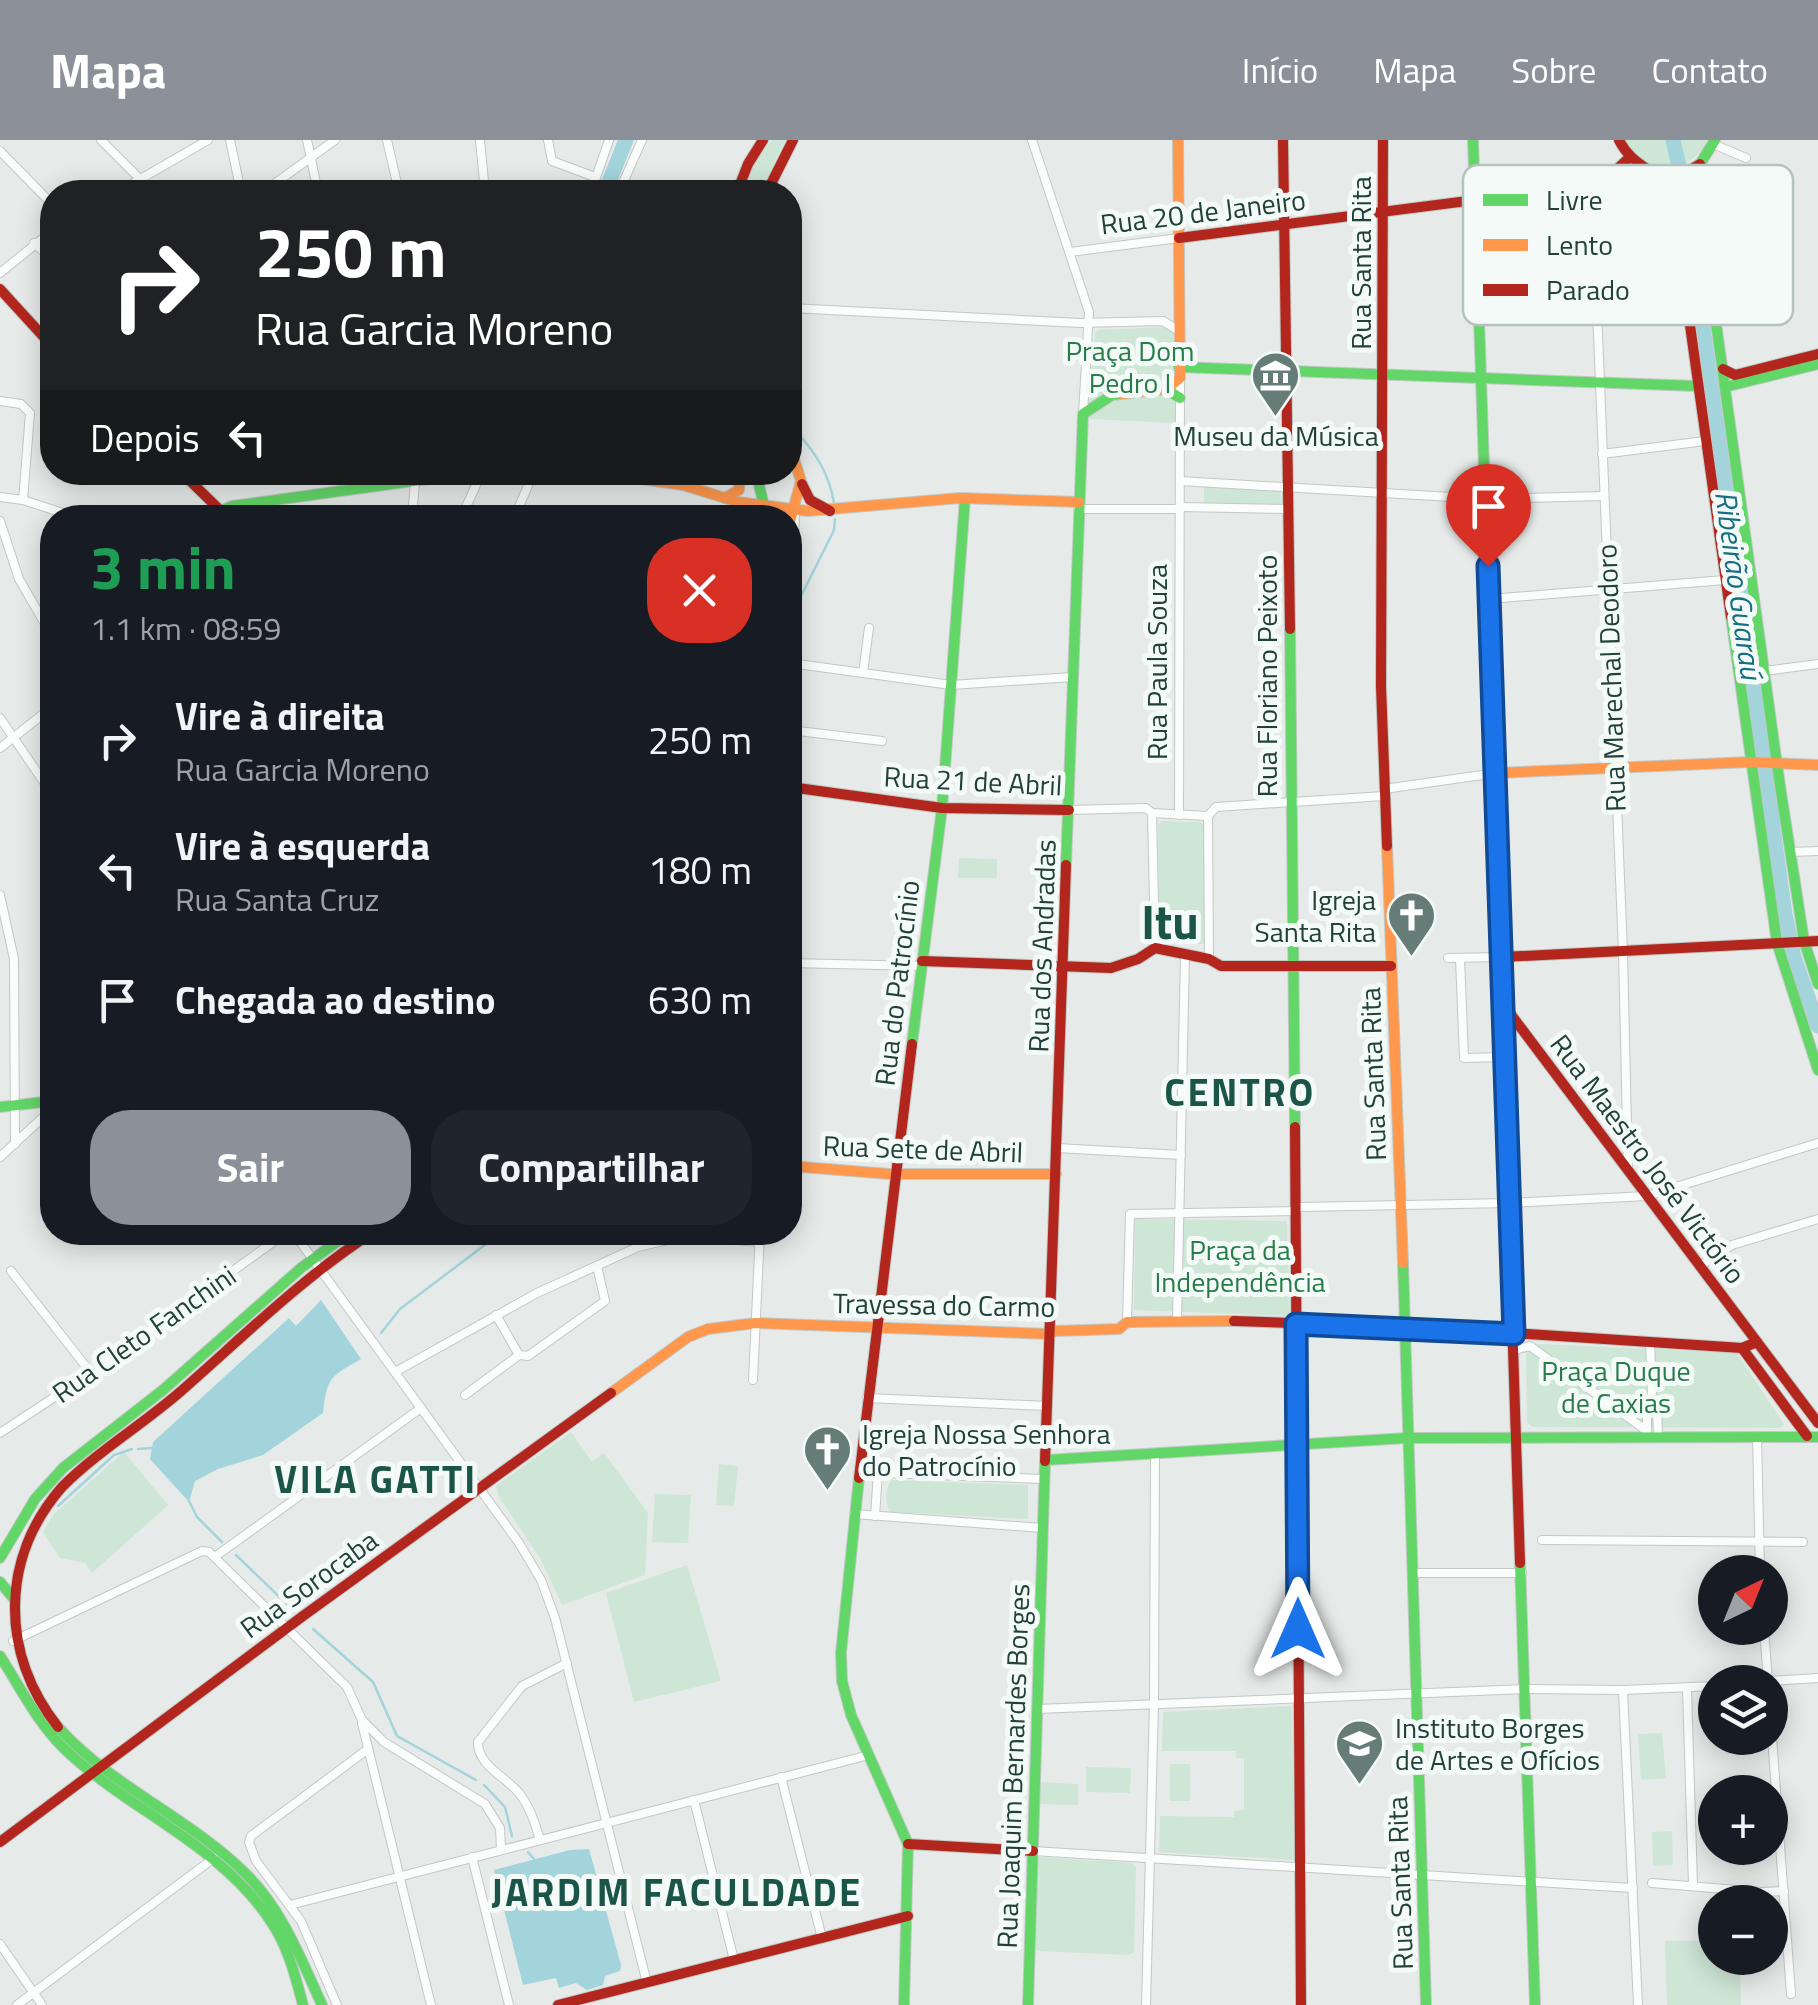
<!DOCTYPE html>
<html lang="pt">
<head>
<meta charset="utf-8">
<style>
  body { margin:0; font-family:"Titillium Web",sans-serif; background:#20242c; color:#f1f3f6; height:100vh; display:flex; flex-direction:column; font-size:38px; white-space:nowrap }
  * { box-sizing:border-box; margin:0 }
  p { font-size:32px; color:#9ea1a6 }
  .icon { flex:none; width:55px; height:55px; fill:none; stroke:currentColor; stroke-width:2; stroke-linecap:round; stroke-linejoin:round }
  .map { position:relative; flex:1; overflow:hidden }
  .panel { position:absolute; left:40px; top:365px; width:762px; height:740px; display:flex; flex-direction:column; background:#171b24; border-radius:40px; box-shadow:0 5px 25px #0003 }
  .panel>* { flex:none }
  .guide { position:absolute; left:40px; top:40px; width:762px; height:305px; border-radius:40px; box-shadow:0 5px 25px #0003; background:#202124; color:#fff; overflow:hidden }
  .needle { width:65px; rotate:43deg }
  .tools { position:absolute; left:1698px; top:1415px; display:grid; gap:20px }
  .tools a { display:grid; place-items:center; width:90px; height:90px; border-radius:50%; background:#171b24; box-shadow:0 5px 25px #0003; font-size:50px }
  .pin { position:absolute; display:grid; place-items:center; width:85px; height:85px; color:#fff; margin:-102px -42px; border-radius:50% 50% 50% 0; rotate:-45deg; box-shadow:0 0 10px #0007 }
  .pin .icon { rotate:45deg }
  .me { position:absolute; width:110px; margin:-55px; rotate:0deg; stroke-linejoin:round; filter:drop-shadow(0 0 8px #0008) }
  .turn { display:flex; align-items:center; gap:35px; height:210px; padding:0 50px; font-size:45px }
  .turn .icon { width:130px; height:130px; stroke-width:2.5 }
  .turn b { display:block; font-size:70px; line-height:85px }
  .then { display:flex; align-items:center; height:95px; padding:0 50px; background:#0003; gap:20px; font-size:38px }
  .round { display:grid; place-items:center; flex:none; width:105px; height:105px; border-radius:40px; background:#20242c }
  .headline { display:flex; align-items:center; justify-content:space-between; height:170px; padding:0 50px }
  h1 { font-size:60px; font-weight:700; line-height:75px; color:#1e9e55 }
  .primary-button { display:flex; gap:20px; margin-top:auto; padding:20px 50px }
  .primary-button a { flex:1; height:115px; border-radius:40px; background:#8c9099; color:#fff; font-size:40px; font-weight:700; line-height:115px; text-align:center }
  .primary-button a+a { background:#20242c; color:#f1f3f6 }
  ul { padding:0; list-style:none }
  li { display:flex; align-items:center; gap:30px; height:130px; padding:0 50px }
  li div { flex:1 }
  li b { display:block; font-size:38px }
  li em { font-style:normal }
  header { display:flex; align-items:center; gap:60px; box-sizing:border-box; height:140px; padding:0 50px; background:#8c9099; color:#fff }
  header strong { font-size:48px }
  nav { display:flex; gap:55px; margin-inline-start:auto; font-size:35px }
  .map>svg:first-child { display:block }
  .green { fill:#cee6d5 }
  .water { fill:#a3d4dc }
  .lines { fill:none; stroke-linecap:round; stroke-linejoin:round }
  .stream { stroke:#a3d4dc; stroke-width:2.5 }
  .river { stroke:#a3d4dc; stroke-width:15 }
  .street-casing { stroke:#c3c8c6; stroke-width:10 }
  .fast-casing { stroke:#c1c9c6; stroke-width:12 }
  .slow-casing { stroke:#c1c9c6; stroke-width:12 }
  .jam-casing { stroke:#c1c9c6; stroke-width:12 }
  .street { stroke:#fbfcfc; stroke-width:8 }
  .fast { stroke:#63d668; stroke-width:10 }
  .slow { stroke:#ff974d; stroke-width:10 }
  .jam { stroke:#b3261e; stroke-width:10 }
  .route-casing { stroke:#114b97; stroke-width:25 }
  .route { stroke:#1a73e8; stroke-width:18 }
  .labels { text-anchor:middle; stroke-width:10; stroke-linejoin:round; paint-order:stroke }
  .street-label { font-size:28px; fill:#214139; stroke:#f4faf7 }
  .park-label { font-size:28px; fill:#277c49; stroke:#f4faf7 }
  .poi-label { font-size:28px; fill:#214139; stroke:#f4faf7; text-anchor:start }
  .water-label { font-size:30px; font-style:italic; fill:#156f83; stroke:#f4faf7 }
  .district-label { font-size:38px; font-weight:bold; letter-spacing:2.5px; fill:#1b5548; stroke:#f4faf7 }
  .town-label { font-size:48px; font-weight:bold; fill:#1b5548; stroke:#f4faf7 }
  .key { fill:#f4faf7; stroke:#b5c2be; stroke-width:2.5 }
  .key-label { font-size:28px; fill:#214139 }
</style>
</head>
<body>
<header>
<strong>Mapa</strong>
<nav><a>Início</a><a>Mapa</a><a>Sobre</a><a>Contato</a></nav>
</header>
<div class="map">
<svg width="1818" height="1865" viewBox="0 0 1818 1865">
  <rect width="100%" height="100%" fill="#e6ebe9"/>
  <g class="green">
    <path d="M771,0H785L761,52H743L756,21Z"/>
    <path d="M1625,0H1709C1686,37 1646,41 1625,0Z"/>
    <path d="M1167,187L1173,193L1174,234L1165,243V254L1176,260V283L1088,279L1095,193L1098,190Z"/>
    <path d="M1204,345L1280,349L1282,363L1279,365H1204Z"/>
    <path d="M1162,681L1201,682L1205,687V800L1203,804H1188L1183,797H1162L1159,794L1158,685Z"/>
    <path d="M959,718L997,719V738H958Z"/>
    <path d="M1135,1079L1287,1081L1290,1176L1134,1170Z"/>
    <path d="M1539,1204L1737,1213L1784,1285L1779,1288L1533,1287L1527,1282L1526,1212L1530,1206Z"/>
    <path d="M571,1292L592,1322L604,1313L648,1373L645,1435L562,1465L541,1420L499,1357L496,1346Z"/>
    <path d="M124,1312L168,1365L92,1433L85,1423L60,1418L43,1392L53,1375Z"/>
    <path d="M719,1324L738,1326L734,1366L716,1365Z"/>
    <path d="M892,1340L1028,1345V1379L890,1372C885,1364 885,1347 892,1340Z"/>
    <path d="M655,1354L691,1355L688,1403L652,1402Z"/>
    <path d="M687,1425L721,1541L634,1562L606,1453Z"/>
    <path d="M1292,1566L1294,1720L1159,1712L1160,1676L1234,1677V1671L1244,1670V1618H1236V1611H1162L1163,1572Z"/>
    <path d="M1662,1593L1666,1638L1641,1640L1638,1594Z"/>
    <rect x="1170" y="1624" width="20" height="37"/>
    <path d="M1086,1627L1131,1628L1130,1653L1086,1652Z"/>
    <path d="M1039,1642L1078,1644V1665L1038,1664Z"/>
    <path d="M1672,1691L1673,1725L1653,1726L1652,1692Z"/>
    <path d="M1040,1717L1132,1723L1136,1727L1134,1812L1129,1815L1038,1811L1034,1807L1037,1720Z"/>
    <path d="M1665,1801H1715V1818H1740L1741,1865H1667Z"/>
  </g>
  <g class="water">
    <path d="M321,1160L361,1219C330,1237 327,1237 323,1273L263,1315L218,1329L195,1341L189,1362L150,1319L153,1302L289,1178L296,1186Z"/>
    <path d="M589,1709L621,1825L620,1831L605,1836L603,1845L587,1850L576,1843L559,1848L556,1838L523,1845L494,1730L570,1710Z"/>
  </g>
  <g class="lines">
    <g class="stream">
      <path d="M797,292C816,314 829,333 834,363"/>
      <path d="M800,458L834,390L835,379"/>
      <path d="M381,1193L400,1169L502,1092"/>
      <path d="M138,1309L152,1308"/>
      <path d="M189,1361L197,1377L222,1402"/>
      <path d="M58,1366L114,1315L132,1309"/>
      <path d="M236,1415L294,1471"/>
      <path d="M313,1489L373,1542L397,1596L476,1640"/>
      <path d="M484,1645L505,1667L512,1696"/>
      <path d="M528,1712L534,1719"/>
    </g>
    <g class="river">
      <path d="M1673,0L1683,44L1785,774L1794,817L1818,886"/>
      <path d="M605,52L626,0"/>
    </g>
    <defs>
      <g id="street">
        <path d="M101,0L141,40"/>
        <path d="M230,0L241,52"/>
        <path d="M307,0L318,52"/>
        <path d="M387,0L399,52"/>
        <path d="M480,0L485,52"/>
        <path d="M548,0L552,21L595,37"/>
        <path d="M1032,0L1089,172L1083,274"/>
        <path d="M1713,4L1746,18"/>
        <path d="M0,11L52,64"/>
        <path d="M623,44L651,52"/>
        <path d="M1592,45L1623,812L1628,1030"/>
        <path d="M118,52L208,0"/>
        <path d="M263,52L335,0"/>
        <path d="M591,52L609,0"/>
        <path d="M619,52L642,0"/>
        <path d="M34,103L52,119"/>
        <path d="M1070,112L1179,98"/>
        <path d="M0,133L52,91"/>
        <path d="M790,168L1080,183L1163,181L1179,191"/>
        <path d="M0,261L21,264L30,273L23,360"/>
        <path d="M1602,314L1705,301"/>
        <path d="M1180,341L1485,359L1604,356"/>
        <path d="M0,357L23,360L78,378"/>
        <path d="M1180,367L1288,369"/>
        <path d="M1078,369H1180"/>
        <path d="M412,378L415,342"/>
        <path d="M461,378L482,332"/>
        <path d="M514,378L534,332"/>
        <path d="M0,381L19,439L52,496"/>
        <path d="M1489,459L1725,440"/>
        <path d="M790,511L795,374"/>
        <path d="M790,523L951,545L1073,537"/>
        <path d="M1764,531L1818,524"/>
        <path d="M863,533L869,488"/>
        <path d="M0,578L52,654"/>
        <path d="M790,590L882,601"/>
        <path d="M0,608L52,567"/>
        <path d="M1384,649L1496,633"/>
        <path d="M1069,670L1146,668L1152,673L1208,676"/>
        <path d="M1152,673L1155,808"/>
        <path d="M1179,675L1180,238"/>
        <path d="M1208,676L1216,667L1384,656"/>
        <path d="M1208,676L1209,819"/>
        <path d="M1790,712L1818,711"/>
        <path d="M0,755L14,819L15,1004"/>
        <path d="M1448,818L1502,817"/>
        <path d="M1460,818L1464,918L1504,917"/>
        <path d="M790,823L922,826"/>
        <path d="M1057,1008L1181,1015"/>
        <path d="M0,1017L52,969"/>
        <path d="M293,1092L519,1403L541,1440L555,1478L647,1843"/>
        <path d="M1700,1126L1732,1105L1818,1079"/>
        <path d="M11,1131L91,1233"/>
        <path d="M496,1175L519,1215L528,1216L605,1161L597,1126"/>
        <path d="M1177,1180L1185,816"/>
        <path d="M1127,1182L1130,1074L1295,1071L1300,1067L1509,1063L1647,1056L1818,1003"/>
        <path d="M1650,1201L1652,1257L1657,1267L1658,1296"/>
        <path d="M1514,1210L1530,1206L1647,1291"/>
        <path d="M395,1232L537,1153L638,1107L684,1096L760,1102"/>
        <path d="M753,1240L760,1092"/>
        <path d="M465,1255L519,1215"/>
        <path d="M867,1258L1047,1266"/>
        <path d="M1647,1291V1266L1652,1257"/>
        <path d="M0,1293L91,1233L287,1092"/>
        <path d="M1757,1296L1760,1432"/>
        <path d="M859,1332L1045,1339"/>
        <path d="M854,1374L1043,1388"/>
        <path d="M875,1376L878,1332"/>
        <path d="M1542,1400L1803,1402"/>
        <path d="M216,1416L421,1268"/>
        <path d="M1412,1433H1522"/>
        <path d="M1764,1488L1768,1542"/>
        <path d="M13,1501L202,1411L209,1412L347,1547L362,1580L384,1602L485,1664L500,1688L501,1709"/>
        <path d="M1753,1542L1818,1538"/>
        <path d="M1687,1548L1693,1745"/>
        <path d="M1623,1550L1638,1865"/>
        <path d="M1037,1569L1526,1549L1623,1550L1715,1546"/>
        <path d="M1770,1570L1791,1854"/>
        <path d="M362,1583L431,1865"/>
        <path d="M781,1637L822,1798"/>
        <path d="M694,1660L734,1820"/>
        <path d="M540,1700C535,1683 530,1667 519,1653C506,1637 477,1625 478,1602L522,1546L567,1523"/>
        <path d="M1033,1711L1633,1748"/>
        <path d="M472,1717L509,1865"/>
        <path d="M1652,1743L1761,1752L1784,1751"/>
        <path d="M290,1765L869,1615"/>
        <path d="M0,1804L42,1865"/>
        <path d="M17,1865L214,1718"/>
        <path d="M337,1865L301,1781L256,1721L249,1702L251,1696L368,1609"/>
        <path d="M1146,1865L1154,1564L1155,1314"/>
      </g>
      <g id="fast">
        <path d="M1473,0L1493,594"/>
        <path d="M1715,0L1700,24L1699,60L1779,639L1804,801L1818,844"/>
        <path d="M1179,227L1697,246"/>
        <path d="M1725,247L1818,224"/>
        <path d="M1166,249L1180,258"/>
        <path d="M756,332L764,366L761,378"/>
        <path d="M221,371L232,366L478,332"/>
        <path d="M790,466L792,472"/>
        <path d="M1731,477L1777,803L1818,930"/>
        <path d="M1290,489L1295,987"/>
        <path d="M1066,725L1083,274L1112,255L1121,254"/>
        <path d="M912,904L942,668L965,358"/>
        <path d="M0,967L52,961"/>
        <path d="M1403,1123L1426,1865"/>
        <path d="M1046,1320L1407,1298L1818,1297"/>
        <path d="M859,1338L841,1513L842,1541L851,1575L908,1704L904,1865"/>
        <path d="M0,1418L35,1359L63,1328L163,1250L301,1128L350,1092"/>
        <path d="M1520,1423L1535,1865"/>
        <path d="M0,1442L14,1459"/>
        <path d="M0,1516C22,1550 40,1588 71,1615C134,1672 222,1707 270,1780C288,1806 295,1835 303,1865"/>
        <path d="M58,1587C112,1647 188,1677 245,1733C282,1769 301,1819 322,1865"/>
        <path d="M1028,1865L1045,1321"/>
      </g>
      <g id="slow">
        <path d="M1121,254L1166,249L1180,238L1178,0"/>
        <path d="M790,306L801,341L790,381"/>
        <path d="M592,332L683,345L738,362L808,371L960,358L1079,362"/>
        <path d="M725,358L739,350L740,332"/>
        <path d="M1496,633L1751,622L1818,625"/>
        <path d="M1387,706L1403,1123"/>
        <path d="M790,1026L889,1034H1056"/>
        <path d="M611,1253L688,1197L708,1189L756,1183L1049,1194L1055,1191L1119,1189L1127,1182L1234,1181"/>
      </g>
      <g id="jam">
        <path d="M1283,0L1290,489"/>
        <path d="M1383,0L1381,546L1387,706"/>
        <path d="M1619,0C1631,25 1655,29 1671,50L1731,477"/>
        <path d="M1659,36L1683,34L1700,24"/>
        <path d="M737,52L748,24L763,0"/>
        <path d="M767,52L793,0"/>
        <path d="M1179,98L1592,45L1603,42L1628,19"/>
        <path d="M0,149L52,206"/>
        <path d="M1723,229L1735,235L1818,214"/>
        <path d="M181,332L228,378"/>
        <path d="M802,344L810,360L830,371"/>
        <path d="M1493,594L1520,1423"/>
        <path d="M790,647L942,668L1069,670"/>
        <path d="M1502,817L1818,801"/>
        <path d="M922,821L1111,828L1138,819L1155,808L1209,819L1221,826H1391"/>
        <path d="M1503,864L1818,1283"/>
        <path d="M1295,987L1301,1865"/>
        <path d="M1234,1181L1435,1188L1742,1208L1757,1202"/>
        <path d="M1742,1208L1807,1296"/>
        <path d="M1045,1321L1066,725"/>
        <path d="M859,1338L912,904"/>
        <path d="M58,1587C0,1513 0,1418 62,1347C98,1311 142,1285 180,1252C244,1196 302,1138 373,1092"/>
        <path d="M0,1702L303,1476L611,1253"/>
        <path d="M908,1704L1033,1711"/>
        <path d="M558,1865L908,1776"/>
      </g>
    </defs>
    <use href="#street" class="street-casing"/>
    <use href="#fast" class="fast-casing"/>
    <use href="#slow" class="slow-casing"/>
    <use href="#jam" class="jam-casing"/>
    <use href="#street" class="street"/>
    <use href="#fast" class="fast"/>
    <use href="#slow" class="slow"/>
    <use href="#jam" class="jam"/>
  </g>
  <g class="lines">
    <defs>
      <path id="route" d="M1298,1489L1296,1184L1514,1194L1488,426"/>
    </defs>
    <use href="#route" class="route-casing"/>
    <use href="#route" class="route"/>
  </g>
  <defs>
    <symbol id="museum-pin" viewBox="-11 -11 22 30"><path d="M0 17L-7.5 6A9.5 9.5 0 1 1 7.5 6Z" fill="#667c77" stroke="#f4faf7"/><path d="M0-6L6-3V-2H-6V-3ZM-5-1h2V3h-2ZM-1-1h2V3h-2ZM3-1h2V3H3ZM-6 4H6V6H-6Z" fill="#fff"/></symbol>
    <symbol id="church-pin" viewBox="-11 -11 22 30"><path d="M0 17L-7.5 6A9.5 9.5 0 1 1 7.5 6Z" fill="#667c77" stroke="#f4faf7"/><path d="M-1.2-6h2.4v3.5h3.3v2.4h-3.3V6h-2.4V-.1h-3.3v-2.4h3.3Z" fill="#fff"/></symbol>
    <symbol id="university-pin" viewBox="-11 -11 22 30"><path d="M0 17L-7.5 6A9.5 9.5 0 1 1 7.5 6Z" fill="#667c77" stroke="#f4faf7"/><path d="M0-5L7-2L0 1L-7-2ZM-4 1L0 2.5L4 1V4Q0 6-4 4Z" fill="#fff"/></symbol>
  </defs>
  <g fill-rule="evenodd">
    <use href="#museum-pin" x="1248" y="208" width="55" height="75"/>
    <use href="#church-pin" x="1384" y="748" width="55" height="75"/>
    <use href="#church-pin" x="800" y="1282" width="55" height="75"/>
    <use href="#university-pin" x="1332" y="1576" width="55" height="75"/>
  </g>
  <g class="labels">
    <g class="street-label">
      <text transform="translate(1203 72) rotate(-7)" y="10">Rua 20 de Janeiro</text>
      <text transform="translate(1361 123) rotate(-90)" y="10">Rua Santa Rita</text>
      <text transform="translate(1157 522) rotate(-90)" y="10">Rua Paula Souza</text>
      <text transform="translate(1267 536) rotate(-90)" y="10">Rua Floriano Peixoto</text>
      <text transform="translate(1611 538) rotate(-92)" y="10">Rua Marechal Deodoro</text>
      <text transform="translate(973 641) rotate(3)" y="10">Rua 21 de Abril</text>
      <text transform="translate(1042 806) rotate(-88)" y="10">Rua dos Andradas</text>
      <text transform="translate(897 843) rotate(-83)" y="10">Rua do Patrocínio</text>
      <text transform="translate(1373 934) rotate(-92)" y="10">Rua Santa Rita</text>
      <text transform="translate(923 1009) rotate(2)" y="10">Rua Sete de Abril</text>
      <text transform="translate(1648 1019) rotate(53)" y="10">Rua Maestro José Victório</text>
      <text transform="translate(944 1165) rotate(1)" y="10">Travessa do Carmo</text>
      <text transform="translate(144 1194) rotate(-35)" y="10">Rua Cleto Fanchini</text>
      <text transform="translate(309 1444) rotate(-36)" y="10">Rua Sorocaba</text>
      <text transform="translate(1013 1626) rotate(-88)" y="10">Rua Joaquim Bernardes Borges</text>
      <text transform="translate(1400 1743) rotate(-92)" y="10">Rua Santa Rita</text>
    </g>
    <g class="park-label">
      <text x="1130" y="221">Praça Dom<tspan x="1130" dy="32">Pedro I</tspan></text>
      <text x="1240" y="1120">Praça da<tspan x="1240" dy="32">Independência</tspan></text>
      <text x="1616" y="1241">Praça Duque<tspan x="1616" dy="32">de Caxias</tspan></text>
    </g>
    <g class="poi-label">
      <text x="1276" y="306" text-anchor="middle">Museu da Música</text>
      <text x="1376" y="770" text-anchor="end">Igreja<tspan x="1376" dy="32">Santa Rita</tspan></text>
      <text x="862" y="1304">Igreja Nossa Senhora<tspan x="862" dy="32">do Patrocínio</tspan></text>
      <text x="1395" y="1598">Instituto Borges<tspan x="1395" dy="32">de Artes e Ofícios</tspan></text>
    </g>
    <g class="water-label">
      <text transform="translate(1738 445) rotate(82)" y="10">Ribeirão Guaraú</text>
    </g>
    <g class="district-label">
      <text x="1240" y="966">CENTRO</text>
      <text x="376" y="1353">VILA GATTI</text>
      <text x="677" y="1766">JARDIM FACULDADE</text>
    </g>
    <g class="town-label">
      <text x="1170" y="799">Itu</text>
    </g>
  </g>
  <rect x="1463" y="25" width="330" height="160" rx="15" class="key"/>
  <rect x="1483" y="54" width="45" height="12" fill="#63d668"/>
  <rect x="1483" y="99" width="45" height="12" fill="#ff974d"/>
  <rect x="1483" y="144" width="45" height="12" fill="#b3261e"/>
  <g class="key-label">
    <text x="1546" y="70">Livre</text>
    <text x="1546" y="115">Lento</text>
    <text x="1546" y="160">Parado</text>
  </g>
</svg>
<div class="tools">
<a><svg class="needle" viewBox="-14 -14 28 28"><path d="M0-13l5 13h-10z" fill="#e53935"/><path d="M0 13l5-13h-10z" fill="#9ea1a6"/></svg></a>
<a><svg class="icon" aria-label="layers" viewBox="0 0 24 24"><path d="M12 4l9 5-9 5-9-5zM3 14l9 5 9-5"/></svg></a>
<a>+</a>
<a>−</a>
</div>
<div class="pin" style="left:1488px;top:426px;background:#d93025"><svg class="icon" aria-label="arrive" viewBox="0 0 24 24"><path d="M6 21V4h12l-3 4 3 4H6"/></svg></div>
<svg class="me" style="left:1298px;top:1489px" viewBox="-20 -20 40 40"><path d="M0-17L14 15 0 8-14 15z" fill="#1a73e8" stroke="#fff" stroke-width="4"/></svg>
<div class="guide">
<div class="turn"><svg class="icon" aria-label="right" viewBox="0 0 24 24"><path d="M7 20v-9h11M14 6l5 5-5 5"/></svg><div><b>250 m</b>Rua Garcia Moreno</div></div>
<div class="then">Depois<svg class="icon" aria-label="left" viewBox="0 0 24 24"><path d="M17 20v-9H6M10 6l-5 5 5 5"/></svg></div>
</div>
<section class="panel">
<div class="headline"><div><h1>3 min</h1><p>1.1 km · 08:59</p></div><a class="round" style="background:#d93025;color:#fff"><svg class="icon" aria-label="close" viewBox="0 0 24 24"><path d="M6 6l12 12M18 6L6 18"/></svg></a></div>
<ul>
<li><svg class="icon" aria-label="right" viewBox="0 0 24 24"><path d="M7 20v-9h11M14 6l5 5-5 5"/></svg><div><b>Vire à direita</b><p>Rua Garcia Moreno</p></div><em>250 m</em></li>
<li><svg class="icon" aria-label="left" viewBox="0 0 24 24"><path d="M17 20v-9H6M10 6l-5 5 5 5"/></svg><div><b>Vire à esquerda</b><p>Rua Santa Cruz</p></div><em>180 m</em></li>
<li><svg class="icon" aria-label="arrive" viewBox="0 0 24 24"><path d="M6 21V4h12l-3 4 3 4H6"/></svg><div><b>Chegada ao destino</b></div><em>630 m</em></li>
</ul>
<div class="primary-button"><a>Sair</a><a>Compartilhar</a></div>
</section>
</div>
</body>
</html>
